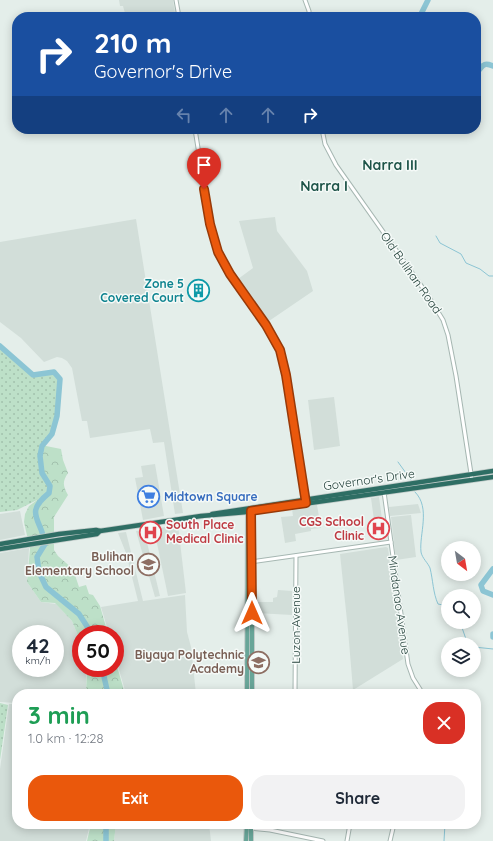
<!DOCTYPE html>
<html lang="en">
<head>
<meta charset="utf-8">
<style>
  body { margin:0; font-family:Quicksand,sans-serif; background:#f2f2f3; color:#1f2937; height:100vh; display:flex; flex-direction:column; font-size:15px; white-space:nowrap }
  * { box-sizing:border-box; margin:0 }
  p { font-size:13px; color:#747a83 }
  .icon { flex:none; width:22px; height:22px; fill:none; stroke:currentColor; stroke-width:2; stroke-linecap:round; stroke-linejoin:round }
  .map { position:relative; flex:1; overflow:hidden }
  .details { position:absolute; left:12px; top:689px; width:469px; height:140px; display:flex; flex-direction:column; background:#fff; border-radius:16px; box-shadow:0 2px 10px #0003 }
  .details>* { flex:none }
  .guide { position:absolute; left:12px; top:12px; width:469px; height:122px; border-radius:16px; box-shadow:0 2px 10px #0003; background:#1a4fa0; color:#fff; overflow:hidden }
  .needle { width:26px; rotate:149deg }
  .buttons { position:absolute; left:441px; top:541px; display:grid; gap:8px }
  .buttons a { display:grid; place-items:center; width:40px; height:40px; border-radius:50%; background:#fff; box-shadow:0 2px 10px #0003; font-size:20px }
  .speed { position:absolute; left:12px; top:625px; display:flex; gap:8px; font-size:20px; font-weight:700; text-align:center }
  .speed>* { display:grid; place-content:center; width:52px; height:52px; border-radius:50%; background:#fff; box-shadow:0 2px 10px #0003; line-height:1 }
  .speed small { font-size:10px; font-weight:400 }
  .speed .limit { border:6px solid #d22; background:#fff; color:#111 }
  .pin { position:absolute; display:grid; place-items:center; width:34px; height:34px; color:#fff; margin:-41px -17px; border-radius:50% 50% 50% 0; rotate:-45deg; box-shadow:0 0 4px #0007 }
  .pin .icon { rotate:45deg }
  .me { position:absolute; width:44px; margin:-22px; rotate:0deg; stroke-linejoin:round; filter:drop-shadow(0 0 3px #0008) }
  .turn { display:flex; align-items:center; gap:14px; height:84px; padding:0 16px; font-size:18px }
  .turn .icon { width:52px; height:52px; stroke-width:2.5 }
  .turn b { display:block; font-size:28px; line-height:34px }
  .lanes { display:flex; align-items:center; height:38px; padding:0 16px; background:#0003; justify-content:center; gap:20px; direction:ltr }
  .lanes .off { opacity:.35 }
  .round { display:grid; place-items:center; flex:none; width:42px; height:42px; border-radius:16px; background:#f2f2f3 }
  .head { display:flex; align-items:center; justify-content:space-between; height:68px; padding:0 16px }
  h1 { font-size:24px; font-weight:700; line-height:30px; color:#1e9e55 }
  .primary-button { display:flex; gap:8px; margin-top:auto; padding:8px 16px }
  .primary-button a { flex:1; height:46px; border-radius:16px; background:#ea580c; color:#fff; font-size:16px; font-weight:700; line-height:46px; text-align:center }
  .primary-button a+a { background:#f2f2f3; color:#1f2937 }
  .map>svg:first-child { display:block }
  .built { fill:#d2ded9; fill-rule:evenodd }
  .grass { fill:url(#grass-dots) }
  .forest { fill:url(#forest-crowns) }
  .lines { fill:none; stroke-linecap:round; stroke-linejoin:round }
  .stream { stroke:#8cc5d4; stroke-width:1 }
  .river { stroke:#8cc5d4; stroke-width:5.5 }
  .minor-casing { stroke:#a6b7b2; stroke-width:5 }
  .major-casing { stroke:#c1cac8; stroke-width:6 }
  .highway-casing { stroke:#c1cac8; stroke-width:6 }
  .minor { stroke:#fff; stroke-width:3 }
  .major { stroke:#68a598; stroke-width:4 }
  .highway { stroke:#2e6e64; stroke-width:4.5 }
  .route-casing { stroke:#983908; stroke-width:10 }
  .route { stroke:#ea580c; stroke-width:7 }
  .labels { text-anchor:middle; stroke-width:3; stroke-linejoin:round; paint-order:stroke }
  .street-label { font-size:12px; fill:#23413a; stroke:#f5faf8 }
  .culture-label { font-size:12px; font-weight:bold; fill:#0d838f; stroke:#f5faf8; text-anchor:end }
  .shop-label { font-size:12px; font-weight:bold; fill:#366cbe; stroke:#f5faf8; text-anchor:start }
  .health-label { font-size:12px; font-weight:bold; fill:#be3a42; stroke:#f5faf8; text-anchor:end }
  .education-label { font-size:12px; font-weight:bold; fill:#785e54; stroke:#f5faf8; text-anchor:end }
  .quarter-label { font-size:14px; font-weight:bold; fill:#1e5449; stroke:#f5faf8 }
</style>
</head>
<body>
<div class="map">
<svg width="493" height="841" viewBox="0 0 493 841">
  <defs>
    <pattern id="grass-dots" width="8" height="8" patternUnits="userSpaceOnUse"><rect width="8" height="8" fill="#bde0c8"/><path d="M2 2h.1M6 6h.1" fill="none" stroke="#a2c1ad" stroke-width="1.8" stroke-linecap="round"/></pattern>
    <pattern id="forest-crowns" width="20" height="18" patternUnits="userSpaceOnUse"><rect width="20" height="18" fill="#bde0c8"/><path d="M2 6a3 3 0 1 1 6 0M12 15a3 3 0 1 1 6 0" fill="none" stroke="#a2c1ad"/></pattern>
  </defs>
  <rect width="100%" height="100%" fill="#e4eeea"/>
  <g class="built">
    <path d="M119,0H173L175,13L146,17H126L123,6H120Z"/>
    <path d="M275,217L277,231L307,271L313,291L269,321L238,279L253,268L239,221Z"/>
    <path d="M136,219L183,513L175,514L164,442L153,443L150,429L90,438L87,421H82L72,368L67,361L62,358L57,357L44,362L21,338L0,322V242Z"/>
    <path d="M334,397L340,446L314,450L308,400Z"/>
    <path d="M155,464L164,516L143,520L135,478L143,477L141,466Z"/>
    <path d="M379,497L382,519L374,520L371,498Z"/>
    <path d="M418,504L421,513L390,516L389,507Z"/>
    <path d="M317,505L321,528L311,529V531L295,534L296,541L285,543L281,517L293,516L292,509Z"/>
    <path d="M20,511L25,535L0,540V514Z"/>
    <path d="M411,515L416,557L396,560L391,517Z"/>
    <path d="M178,525L186,593L168,596L154,529Z"/>
    <path d="M144,530L160,596L155,597L136,531Z"/>
    <path d="M126,532L143,601L185,595L187,632L191,647L196,694H126L115,656V634H109L101,607L138,601L126,553L118,533Z"/>
    <path d="M386,547L388,548L403,659L353,690L348,630L340,554Z"/>
    <path d="M29,548L27,582L41,602L56,604L72,621L81,643V668H86V694H17V703L0,702V553ZM21,634H55V668H21Z"/>
    <path d="M278,590L292,591V615L256,613V602H273V598L277,597Z"/>
    <path d="M9,704H17V824H90L86,841H0V769Z"/>
    <path d="M116,824H209L211,841H114Z"/>
  </g>
  <g class="grass">
    <path d="M0,347L32,376L53,374L59,379L55,417L51,434L41,445L39,456L41,474L48,486L47,492L39,499L17,510L0,512Z"/>
    <path d="M0,703L8,705L0,760Z"/>
  </g>
  <g class="forest">
    <path d="M41,445L61,449L63,460L68,473C62,482 63,486 68,495L54,517V550L58,556L73,569L79,587L86,585L89,594L93,595L100,606L108,634H81V643L72,621L55,603L41,602L27,582L30,549L24,522L25,514L29,506L48,492C49,481 44,483 41,474C37,466 39,454 41,445Z"/>
    <path d="M115,659L125,694H86L87,668H115Z"/>
    <path d="M91,824H116L114,841H87Z"/>
  </g>
  <g class="lines">
    <g class="stream">
      <path d="M436,236L440,243L461,254L466,263L480,269L489,276H493"/>
      <path d="M398,462L411,480"/>
      <path d="M415,492C431,508 419,534 421,552C422,558 428,563 430,568C433,580 433,593 438,604L448,606"/>
      <path d="M460,622L467,642L470,644"/>
      <path d="M474,647L493,649"/>
      <path d="M444,841L445,824"/>
    </g>
    <g class="river">
      <path d="M421,17V14L428,0"/>
      <path d="M476,73C483,68 481,61 493,66"/>
      <path d="M0,346L33,375L54,372L60,379L57,416L52,434L42,446L40,456L42,473L50,486L49,493C23,514 42,519 45,544L37,557L39,572L46,587L79,614L92,634"/>
      <path d="M493,569L481,585L483,591L493,595"/>
      <path d="M493,634V637"/>
      <path d="M102,668L108,694"/>
      <path d="M106,824V841"/>
    </g>
    <defs>
      <g id="minor">
        <path d="M176,0L179,17"/>
        <path d="M305,0L309,11V17"/>
        <path d="M195,129L208,211L213,238L218,253L229,274L267,325L280,350L283,363L288,386L305,500"/>
        <path d="M322,129L325,144L336,165L427,294L443,320L448,335L456,376L472,480"/>
        <path d="M384,492L408,664L413,678L423,694"/>
        <path d="M250,562L391,542"/>
        <path d="M295,694L296,556"/>
        <path d="M250,828L270,830L323,841"/>
        <path d="M347,841L350,824"/>
        <path d="M390,841L394,824"/>
      </g>
      <g id="major">
        <path d="M250,509L251,511L252,525V694"/>
        <path d="M247,694L248,511"/>
        <path d="M251,824V841"/>
        <path d="M246,841L247,824"/>
      </g>
      <g id="highway">
        <path d="M212,514L493,471"/>
        <path d="M0,544L59,534L96,530L100,531"/>
        <path d="M0,549L97,534L100,531L201,516L247,512L493,477"/>
      </g>
    </defs>
    <use href="#minor" class="minor-casing"/>
    <use href="#major" class="major-casing"/>
    <use href="#highway" class="highway-casing"/>
    <use href="#minor" class="minor"/>
    <use href="#major" class="major"/>
    <use href="#highway" class="highway"/>
  </g>
  <g class="lines">
    <defs>
      <path id="route" d="M204,189L210,224L218,252L230,274L266,325L280,350L286,375L306,503L251,511L252,613"/>
    </defs>
    <use href="#route" class="route-casing"/>
    <use href="#route" class="route"/>
  </g>
  <defs>
    <symbol id="building-ring" viewBox="-11 -11 22 22"><circle r="9.5" fill="#f5faf8" stroke="#0f9aa8" stroke-width="1.5"/><path d="M-4-6H4V6H1V3H-1V6H-4ZM-2.5-4.3h1.7v1.8h-1.7ZM.8-4.3h1.7v1.8H.8ZM-2.5-1h1.7V.8h-1.7ZM.8-1h1.7V.8H.8Z" fill="#0f9aa8"/></symbol>
    <symbol id="supermarket-ring" viewBox="-11 -11 22 22"><circle r="9.5" fill="#f5faf8" stroke="#3f7fe0" stroke-width="1.5"/><path d="M-6-5.5h2.5l.6 2H6L4.5 2H-2.5L-4.4-4H-6ZM-1.5 3.2a1.3 1.3 0 1 0 .1 0ZM3 3.2a1.3 1.3 0 1 0 .1 0Z" fill="#3f7fe0"/></symbol>
    <symbol id="hospital-ring" viewBox="-11 -11 22 22"><circle r="9.5" fill="#f5faf8" stroke="#e0444e" stroke-width="1.5"/><path d="M-5-5h3v3.5h4V-5h3V5h-3V1.5h-4V5h-3Z" fill="#e0444e"/></symbol>
    <symbol id="school-ring" viewBox="-11 -11 22 22"><circle r="9.5" fill="#f5faf8" stroke="#8d6e63" stroke-width="1.5"/><path d="M0-5L7-2L0 1L-7-2ZM-4 1L0 2.5L4 1V4Q0 6-4 4Z" fill="#8d6e63"/></symbol>
  </defs>
  <g fill-rule="evenodd">
    <use href="#building-ring" x="186" y="278" width="25" height="25"/>
    <use href="#supermarket-ring" x="136" y="484" width="25" height="25"/>
    <use href="#hospital-ring" x="366" y="516" width="25" height="25"/>
    <use href="#hospital-ring" x="138" y="520" width="25" height="25"/>
    <use href="#school-ring" x="136" y="552" width="25" height="25"/>
    <use href="#school-ring" x="246" y="650" width="25" height="25"/>
  </g>
  <g class="labels">
    <g class="street-label">
      <text transform="translate(411 273) rotate(55)" y="4">Old Bulihan Road</text>
      <text transform="translate(369 480) rotate(-8)" y="4">Governor's Drive</text>
      <text transform="translate(399 605) rotate(82)" y="4">Mindanao Avenue</text>
      <text transform="translate(296 625) rotate(-90)" y="4">Luzon Avenue</text>
    </g>
    <g class="culture-label">
      <text x="184" y="288">Zone 5<tspan x="184" dy="14">Covered Court</tspan></text>
    </g>
    <g class="shop-label">
      <text x="164" y="501">Midtown Square</text>
    </g>
    <g class="health-label">
      <text x="364" y="526">CGS School<tspan x="364" dy="14">Clinic</tspan></text>
      <text x="166" y="529" text-anchor="start">South Place<tspan x="166" dy="14">Medical Clinic</tspan></text>
    </g>
    <g class="education-label">
      <text x="134" y="561">Bulihan<tspan x="134" dy="14">Elementary School</tspan></text>
      <text x="244" y="659">Biyaya Polytechnic<tspan x="244" dy="14">Academy</tspan></text>
    </g>
    <g class="quarter-label">
      <text x="390" y="170">Narra III</text>
      <text x="324" y="191">Narra I</text>
    </g>
  </g>
</svg>
<div class="buttons">
<a><svg class="needle" viewBox="-14 -14 28 28"><path d="M0-13l5 13h-10z" fill="#e53935"/><path d="M0 13l5-13h-10z" fill="#747a83"/></svg></a>
<a><svg class="icon" aria-label="search" viewBox="0 0 24 24"><circle cx="10" cy="10" r="6"/><path d="M15 15l6 6"/></svg></a>
<a><svg class="icon" aria-label="layers" viewBox="0 0 24 24"><path d="M12 4l9 5-9 5-9-5zM3 14l9 5 9-5"/></svg></a>
</div>
<div class="speed"><div>42<small>km/h</small></div><div class="limit">50</div></div>
<div class="pin" style="left:204px;top:189px;background:#d93025"><svg class="icon" aria-label="arrive" viewBox="0 0 24 24"><path d="M6 21V4h12l-3 4 3 4H6"/></svg></div>
<svg class="me" style="left:252px;top:613px" viewBox="-20 -20 40 40"><path d="M0-17L14 15 0 8-14 15z" fill="#ea580c" stroke="#fff" stroke-width="4"/></svg>
<div class="guide">
<div class="turn"><svg class="icon" aria-label="right" viewBox="0 0 24 24"><path d="M7 20v-9h11M14 6l5 5-5 5"/></svg><div><b>210 m</b>Governor's Drive</div></div>
<div class="lanes"><svg class="icon off" aria-label="left" viewBox="0 0 24 24"><path d="M17 20v-9H6M10 6l-5 5 5 5"/></svg><svg class="icon off" aria-label="ahead" viewBox="0 0 24 24"><path d="M12 20V5M6 11l6-6 6 6"/></svg><svg class="icon off" aria-label="ahead" viewBox="0 0 24 24"><path d="M12 20V5M6 11l6-6 6 6"/></svg><svg class="icon" aria-label="right" viewBox="0 0 24 24"><path d="M7 20v-9h11M14 6l5 5-5 5"/></svg></div>
</div>
<section class="details">
<div class="head"><div><h1>3 min</h1><p>1.0 km · 12:28</p></div><a class="round" style="background:#d93025;color:#fff"><svg class="icon" aria-label="close" viewBox="0 0 24 24"><path d="M6 6l12 12M18 6L6 18"/></svg></a></div>
<div class="primary-button"><a>Exit</a><a>Share</a></div>
</section>
</div>
</body>
</html>
